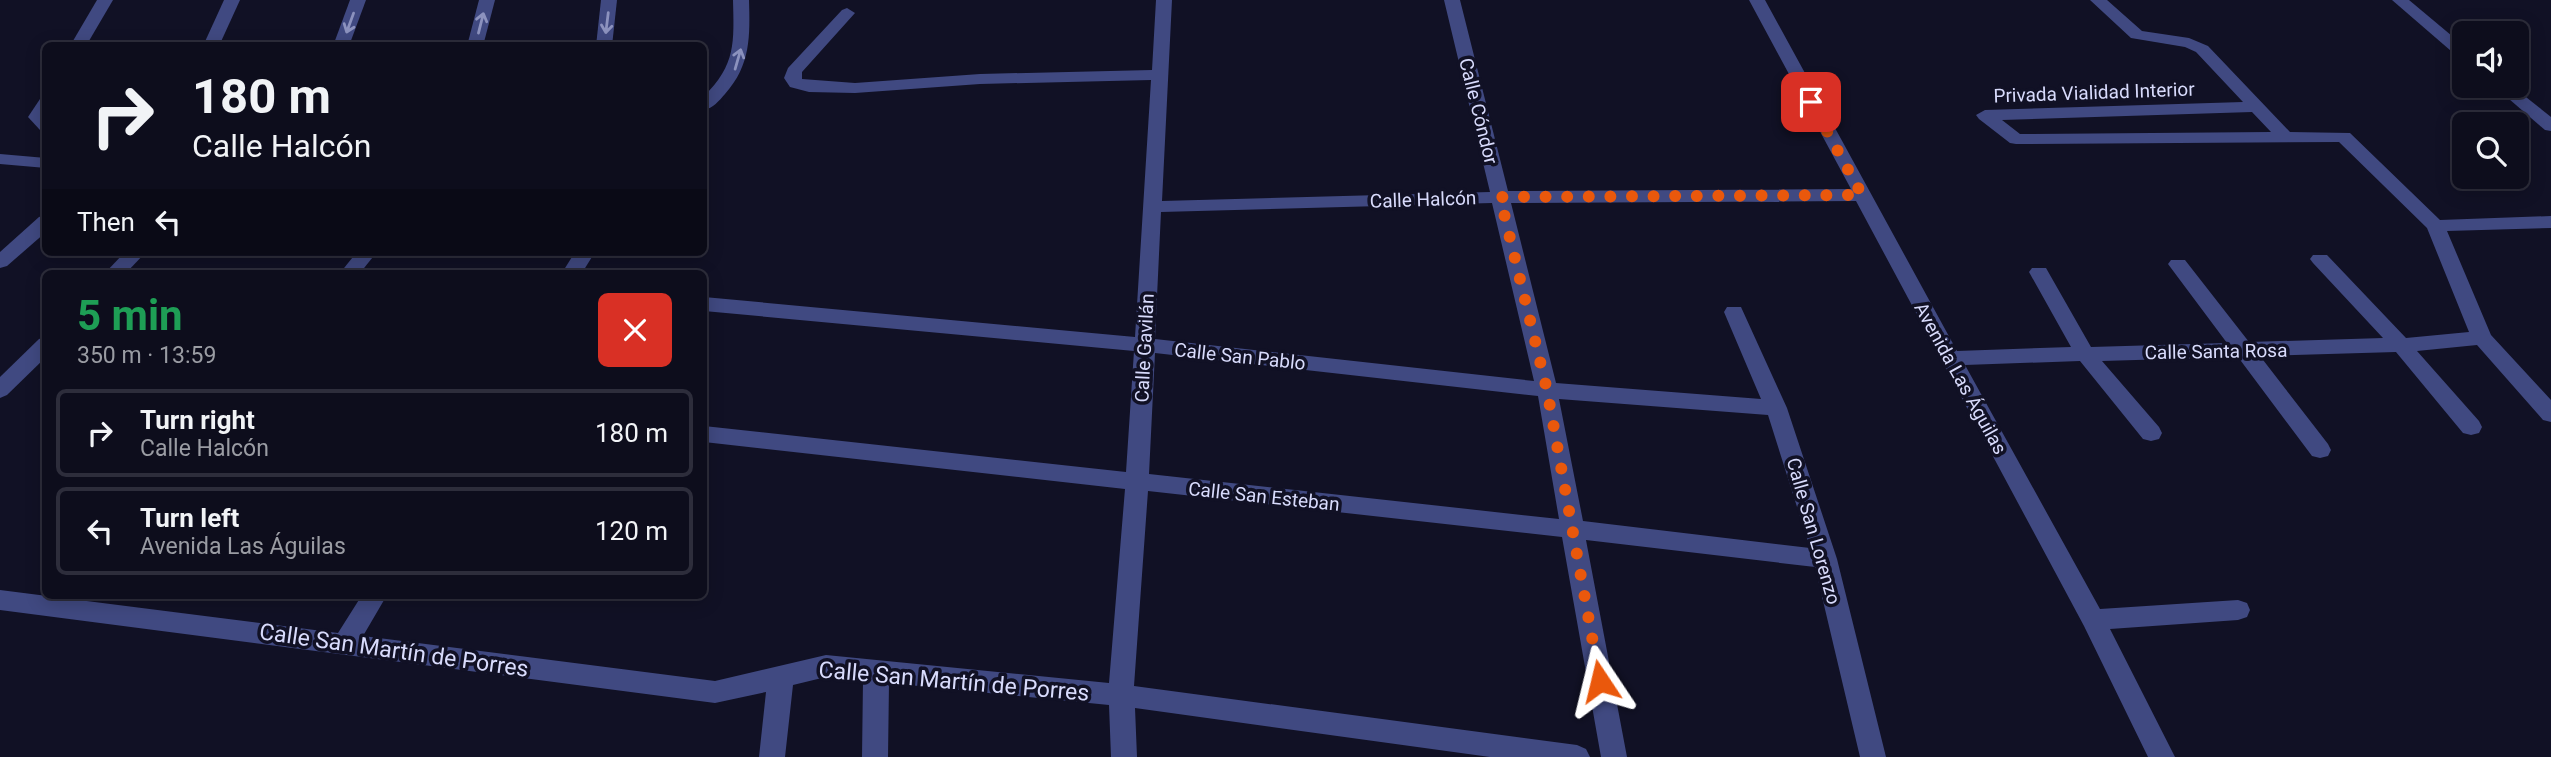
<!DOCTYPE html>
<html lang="en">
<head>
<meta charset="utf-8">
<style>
  body { margin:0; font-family:Roboto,sans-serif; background:#161625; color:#f1f3f6; height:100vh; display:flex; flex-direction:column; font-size:26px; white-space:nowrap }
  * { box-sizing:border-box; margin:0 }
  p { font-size:23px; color:#9a9ca3 }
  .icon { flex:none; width:38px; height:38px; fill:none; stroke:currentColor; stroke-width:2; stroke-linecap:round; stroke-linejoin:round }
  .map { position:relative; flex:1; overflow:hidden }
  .panel { position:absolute; left:42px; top:270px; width:665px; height:329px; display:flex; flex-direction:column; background:#0d0d1c; border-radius:10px; box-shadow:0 4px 18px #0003,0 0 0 2px #2d2d3b }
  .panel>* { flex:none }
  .top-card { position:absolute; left:42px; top:42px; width:665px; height:214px; border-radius:10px; box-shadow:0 4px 18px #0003,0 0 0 2px #2d2d3b; background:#0d0d1c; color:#f1f3f6; overflow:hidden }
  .fabs { position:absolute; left:2452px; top:21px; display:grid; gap:14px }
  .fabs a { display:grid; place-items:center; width:77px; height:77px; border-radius:10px; background:#0d0d1c; box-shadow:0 4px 18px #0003,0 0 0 2px #2d2d3b; font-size:35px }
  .pin { position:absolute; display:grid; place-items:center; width:60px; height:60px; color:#fff; margin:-30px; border-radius:14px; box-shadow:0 4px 10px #0006 }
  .me { position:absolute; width:77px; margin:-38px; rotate:350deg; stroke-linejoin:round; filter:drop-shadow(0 0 5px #0008) }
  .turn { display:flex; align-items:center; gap:24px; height:147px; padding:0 35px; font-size:32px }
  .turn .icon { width:91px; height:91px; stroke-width:2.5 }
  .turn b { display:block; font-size:49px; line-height:60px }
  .then { display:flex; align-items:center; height:66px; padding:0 35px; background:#0003; gap:14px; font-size:26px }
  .round { display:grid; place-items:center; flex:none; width:74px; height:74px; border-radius:10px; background:#161625 }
  .headline { display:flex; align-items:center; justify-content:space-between; height:119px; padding:0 35px }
  h1 { font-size:42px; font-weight:700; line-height:52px; color:#1e9e55 }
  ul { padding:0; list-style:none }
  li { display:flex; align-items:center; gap:21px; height:88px; margin:0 14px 10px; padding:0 21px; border:4px solid #2d2d3b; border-radius:10px }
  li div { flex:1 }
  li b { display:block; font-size:26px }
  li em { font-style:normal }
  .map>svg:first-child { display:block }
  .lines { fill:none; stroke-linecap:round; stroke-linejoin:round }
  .minor { fill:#404981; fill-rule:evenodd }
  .oneway { stroke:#8c92be }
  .route { stroke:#ea580c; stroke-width:12; stroke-dasharray:0 21.6 }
  .labels { text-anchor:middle; stroke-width:7; stroke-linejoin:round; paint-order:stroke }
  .street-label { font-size:19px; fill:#d8dbfc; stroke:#111125 }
  .near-street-label { font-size:23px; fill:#d8dbfc; stroke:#111125 }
</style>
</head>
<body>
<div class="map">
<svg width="2551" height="757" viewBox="0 0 2551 757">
  <rect width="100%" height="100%" fill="#111125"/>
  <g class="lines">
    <g class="minor">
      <path d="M97,0H113L86,46H70Z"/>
      <path d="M224,0H240L219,46H203Z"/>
      <path d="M350,0H366L349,46H333Z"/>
      <path d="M479,0H495L483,46H467Z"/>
      <path d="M601,0H617L612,46H596Z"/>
      <path d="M733,0H749C750,36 751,65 725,94C719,101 713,108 704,110V96C736,65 734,42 733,0Z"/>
      <path d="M1156,0H1172L1162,201L1490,192L1444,0H1460L1508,191L1851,189L1749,0H1765L1957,351L2071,347L2029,272L2032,268H2046L2091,347L2227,343L2168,264L2171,260H2185L2249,342L2383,338L2313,263L2310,259L2313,255H2327L2406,338L2469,332L2427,228L2339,142L2016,144L2010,143L1979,119L1976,115L1985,110L2243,102L2196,52L2185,47L2131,38L2090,0H2107L2142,31L2189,38L2208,46L2290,132L2350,133L2440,220L2551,216V228L2447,231L2491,335L2551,400V422L2543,420L2477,345L2417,351L2479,421L2482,427L2479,433L2471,435L2463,433L2396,352L2260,356L2328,444L2331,450L2328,456L2320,458L2312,456L2238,357L2102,361L2159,427L2162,433L2159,439L2151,441L2143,439L2080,361L1965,365L2100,609L2238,600L2247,603L2250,610L2247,617L2238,620L2110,629L2175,757H2148L2084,626L1856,201L1511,203L1556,383L1761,399L1724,312L1727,307H1741L1787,408L1837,559L1886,757H1860L1815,567L1586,540L1627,757H1601L1562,537L1148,491L1134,686L1577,745L1586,749L1590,757H1490L1135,708L1137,757H1111L1109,705L889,683L888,757H862L863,680L826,677L793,685L785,757H759L766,692L715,703L0,610V590L338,633L362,595H387L363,636L715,681L826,655L1109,683L1125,489L704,442V426L1126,472L1134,351L704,311V297L1135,337L1151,80L980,84L855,93L809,92L790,87L784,78L788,68L842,10L847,8L855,13L802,72V79L855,83L980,74L1152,70ZM2252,112L2271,132L2020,134L2002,120ZM1492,203L1534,381L1155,339L1161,212ZM1155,353L1538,396L1559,519L1149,474ZM1559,399L1768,415L1810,548L1583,521Z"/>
      <path d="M2392,0H2409L2464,46V59L2458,57Z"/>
      <path d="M2494,86H2512L2551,117V131L2545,130Z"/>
      <path d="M46,98V131L40,130L28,117L40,99Z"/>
      <path d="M0,154L46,158V168L0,164Z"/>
      <path d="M46,215V232L7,266L0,268V252L39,217Z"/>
      <path d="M125,252H146L126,273H105Z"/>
      <path d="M357,252H377L360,273H340Z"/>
      <path d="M575,252H595L582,273H562Z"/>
      <path d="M46,337V357L7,395L0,398V377L39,339Z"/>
    </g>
  </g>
  <defs><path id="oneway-shaft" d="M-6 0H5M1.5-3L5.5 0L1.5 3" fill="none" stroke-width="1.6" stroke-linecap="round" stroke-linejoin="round" transform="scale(1.75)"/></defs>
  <g class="oneway">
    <use href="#oneway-shaft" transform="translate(350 23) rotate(110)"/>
    <use href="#oneway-shaft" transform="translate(481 23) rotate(-76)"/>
    <use href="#oneway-shaft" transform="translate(607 23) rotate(97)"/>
    <use href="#oneway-shaft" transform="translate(738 59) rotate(-74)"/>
  </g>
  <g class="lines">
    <path class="route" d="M1600,681L1547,390L1500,197L1862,195L1811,102"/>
  </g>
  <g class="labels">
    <g class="street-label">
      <text transform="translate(2094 92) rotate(-2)" y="7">Privada Vialidad Interior</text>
      <text transform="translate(1479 111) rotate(76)" y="7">Calle Cóndor</text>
      <text transform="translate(1423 199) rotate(-2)" y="7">Calle Halcón</text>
      <text transform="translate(1144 348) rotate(-87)" y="7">Calle Gavilán</text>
      <text transform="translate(2216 351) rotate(-1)" y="7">Calle Santa Rosa</text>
      <text transform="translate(1240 356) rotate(6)" y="7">Calle San Pablo</text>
      <text transform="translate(1961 378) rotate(61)" y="7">Avenida Las Águilas</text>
      <text transform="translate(1264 496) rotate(6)" y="7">Calle San Esteban</text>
      <text transform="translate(1814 531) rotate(74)" y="7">Calle San Lorenzo</text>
    </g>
    <g class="near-street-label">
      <text transform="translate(394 650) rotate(8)" y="8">Calle San Martín de Porres</text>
      <text transform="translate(954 681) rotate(5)" y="8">Calle San Martín de Porres</text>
    </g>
  </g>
</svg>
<div class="fabs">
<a><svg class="icon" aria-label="sound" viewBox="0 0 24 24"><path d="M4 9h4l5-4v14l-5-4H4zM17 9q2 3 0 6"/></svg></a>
<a><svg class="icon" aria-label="search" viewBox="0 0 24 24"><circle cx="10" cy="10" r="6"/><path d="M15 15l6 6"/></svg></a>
</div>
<div class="pin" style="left:1811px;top:102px;background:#d93025"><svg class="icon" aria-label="arrive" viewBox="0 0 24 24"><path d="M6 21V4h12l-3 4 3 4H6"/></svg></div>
<svg class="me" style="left:1600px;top:681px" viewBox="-20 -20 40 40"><path d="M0-17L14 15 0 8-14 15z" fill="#ea580c" stroke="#fff" stroke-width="4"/></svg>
<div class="top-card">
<div class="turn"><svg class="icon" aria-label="right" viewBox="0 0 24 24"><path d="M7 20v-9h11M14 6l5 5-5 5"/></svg><div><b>180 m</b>Calle Halcón</div></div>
<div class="then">Then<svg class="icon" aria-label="left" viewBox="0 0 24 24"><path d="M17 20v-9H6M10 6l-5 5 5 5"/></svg></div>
</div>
<section class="panel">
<div class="headline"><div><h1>5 min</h1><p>350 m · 13:59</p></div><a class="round" style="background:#d93025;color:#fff"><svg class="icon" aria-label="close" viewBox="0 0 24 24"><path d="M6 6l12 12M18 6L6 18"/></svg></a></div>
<ul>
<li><svg class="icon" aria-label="right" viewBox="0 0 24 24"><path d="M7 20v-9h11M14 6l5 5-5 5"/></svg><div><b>Turn right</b><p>Calle Halcón</p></div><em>180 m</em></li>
<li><svg class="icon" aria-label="left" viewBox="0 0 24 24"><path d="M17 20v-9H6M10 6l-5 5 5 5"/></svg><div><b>Turn left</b><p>Avenida Las Águilas</p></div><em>120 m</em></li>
</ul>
</section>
</div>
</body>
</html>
